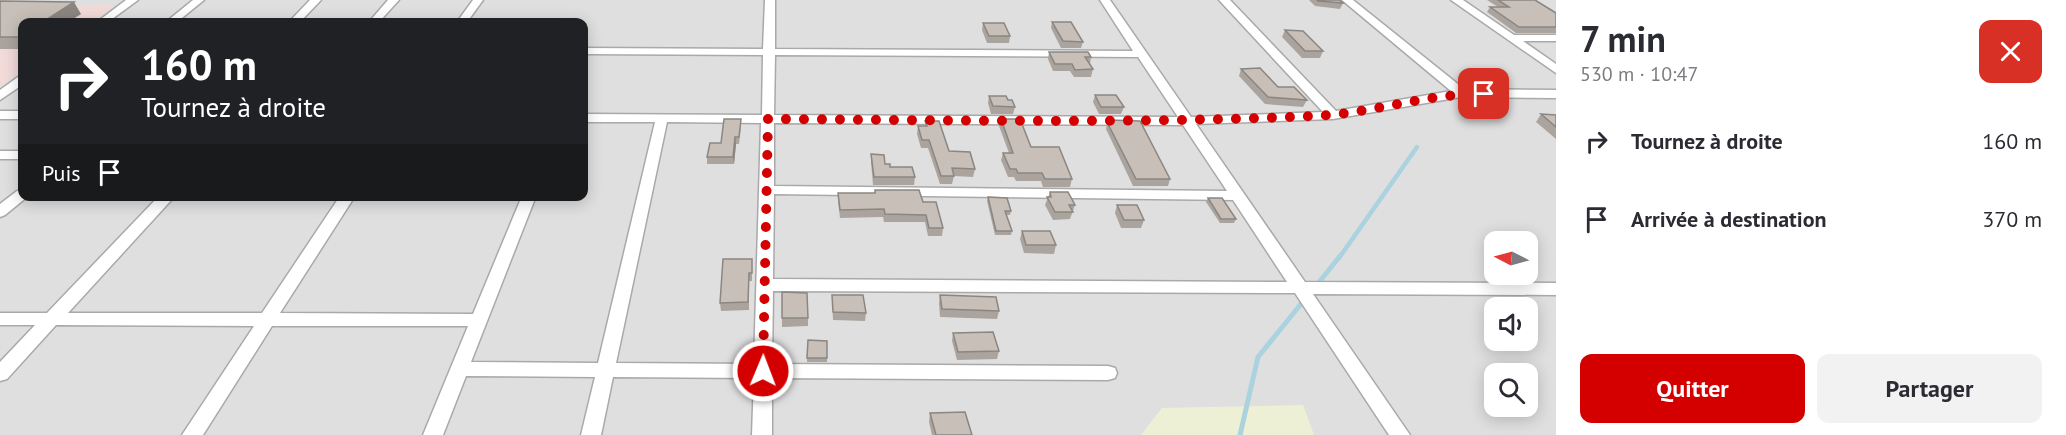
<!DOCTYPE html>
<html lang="fr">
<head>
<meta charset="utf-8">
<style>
  body { margin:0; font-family:"PT Sans",sans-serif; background:#f2f2f3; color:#2b2b33; height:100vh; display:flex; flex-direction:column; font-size:22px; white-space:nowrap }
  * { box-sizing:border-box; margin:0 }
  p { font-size:20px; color:#7c7c81 }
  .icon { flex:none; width:33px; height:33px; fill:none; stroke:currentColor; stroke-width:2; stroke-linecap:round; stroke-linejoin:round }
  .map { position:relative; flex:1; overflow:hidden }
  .panel { display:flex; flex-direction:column; background:#fff; width:510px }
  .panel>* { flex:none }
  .hud { position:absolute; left:18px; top:18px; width:570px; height:183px; border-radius:12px; box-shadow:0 3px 15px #0003; background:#202124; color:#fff; overflow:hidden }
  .needle { width:39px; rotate:276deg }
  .fabs { position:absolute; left:1484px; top:231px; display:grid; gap:12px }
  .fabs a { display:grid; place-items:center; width:54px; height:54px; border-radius:12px; background:#fff; box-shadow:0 3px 15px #0003; font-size:30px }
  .pin { position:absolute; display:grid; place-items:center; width:51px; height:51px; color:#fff; margin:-26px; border-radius:12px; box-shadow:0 3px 9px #0006 }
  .me { position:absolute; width:66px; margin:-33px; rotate:1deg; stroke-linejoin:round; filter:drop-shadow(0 0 4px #0008) }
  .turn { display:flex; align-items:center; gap:21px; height:126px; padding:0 24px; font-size:27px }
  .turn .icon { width:78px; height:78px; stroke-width:2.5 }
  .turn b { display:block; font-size:42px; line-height:51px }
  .then { display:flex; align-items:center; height:57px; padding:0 24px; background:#0003; gap:12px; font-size:22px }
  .round { display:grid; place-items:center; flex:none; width:63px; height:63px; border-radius:12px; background:#f2f2f3 }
  .overview { display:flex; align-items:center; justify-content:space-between; height:102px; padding:0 24px }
  h1 { font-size:36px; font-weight:700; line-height:45px }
  .primary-button { display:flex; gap:12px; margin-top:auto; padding:12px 24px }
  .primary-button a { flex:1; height:69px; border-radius:12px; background:#d40000; color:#fff; font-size:24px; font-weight:700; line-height:69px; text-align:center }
  .primary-button a+a { background:#f2f2f3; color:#2b2b33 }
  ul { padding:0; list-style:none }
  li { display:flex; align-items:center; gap:18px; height:78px; padding:0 24px }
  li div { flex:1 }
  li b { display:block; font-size:22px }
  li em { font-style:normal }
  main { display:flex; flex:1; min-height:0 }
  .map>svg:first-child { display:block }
  .residential { fill:#e0dfdf; fill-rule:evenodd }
  .commercial { fill:#f2dad9 }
  .farmland { fill:#eef0d5 }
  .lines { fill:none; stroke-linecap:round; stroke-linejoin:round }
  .stream-far1 { stroke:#aad3df; stroke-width:4.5 }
  .stream { stroke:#aad3df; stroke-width:5 }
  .street-casing { stroke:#a9a9a9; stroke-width:3 }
  .street { fill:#fff; fill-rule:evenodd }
  .wall { fill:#aba49e }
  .shaded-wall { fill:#8b8681 }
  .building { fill:#c7bfb8; stroke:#8b8681; stroke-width:1.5 }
  .route { stroke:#d40000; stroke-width:10; stroke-dasharray:0 18 }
</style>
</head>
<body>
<main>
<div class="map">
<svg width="1556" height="435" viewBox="0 0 1556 435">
  <rect width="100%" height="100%" fill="#f2efe9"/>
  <path class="residential" d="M0,0H1556V435H0ZM22,22H584V196H22ZM1494,242H1527V274H1494ZM1494,308H1527V340H1494ZM1494,374H1527V406H1494Z"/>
  <path class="commercial" d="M0,6H115L91,22H22V71L0,87Z"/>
  <path class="farmland" d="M1303,405L1314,435H1141L1162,408Z"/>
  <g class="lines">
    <path class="stream-far1" d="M1339,258L1417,147"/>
    <g class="stream">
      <path d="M1316,286L1340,256"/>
      <path d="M1240,435L1258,357L1305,299"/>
    </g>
    <defs>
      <g id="street">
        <path d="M126,0H138L108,22H97Z"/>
        <path d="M193,0H204L177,22H166Z"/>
        <path d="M310,0H321L300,22H289Z"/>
        <path d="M388,0H399L379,22H369Z"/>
        <path d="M473,0H483L467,22H457Z"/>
        <path d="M765,0H775V49L1133,51L1100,0H1110L1191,117L1323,112L1219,0H1230L1336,111L1451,91L1342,0H1353L1464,89L1556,90V98L1461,97L1333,119L1196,124L1305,282L1556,283V295L1313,294L1410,435H1389L1295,293L773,291L772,364L1108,366L1115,368L1117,373L1115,378L1108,380L772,378V435H752L754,378L613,377L601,435H581L595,377L466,376L443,435H423L468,326H272L203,435H182L254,326L56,325L7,379L0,381V362L35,325H0V313H47L159,196H175L68,313H262L340,196H355L280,313L473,314L522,196H536L471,362L598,363L655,122H584V114L762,115L763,55L584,54V48L763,49ZM775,55L1138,57L1178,117L774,115ZM667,122L761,123L754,364L616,363ZM774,123L1183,125L1227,191L774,186ZM774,194L1233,200L1287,282L773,279Z"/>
        <path d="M1451,0H1463L1514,35H1556V41H1523L1556,64V73Z"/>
        <path d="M18,77H22V85L0,100V90Z"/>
        <rect x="0" y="111" width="22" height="8"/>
        <rect x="0" y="151" width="22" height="8"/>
        <path d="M22,190V196L27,197L5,215L0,217V204L17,191Z"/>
      </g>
    </defs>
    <use href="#street" class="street-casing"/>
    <use href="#street" class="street"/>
  </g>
  <g class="wall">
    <path d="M1309,0H1339L1343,3L1340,9L1315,6Z"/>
    <path d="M1487,0H1535L1556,13V33H1516L1487,12L1490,7H1498Z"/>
    <path d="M0,1L81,14L68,22H22V49H0Z"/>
    <path d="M1052,22L1083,42L1081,48H1061L1051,28Z"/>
    <path d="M983,23L1010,36L1009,43H987L982,30Z"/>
    <path d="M1285,30L1323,51L1320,58H1302L1282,37Z"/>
    <path d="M1049,52L1091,57L1090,64L1093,69L1091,77H1074L1070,71H1053L1048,59Z"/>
    <path d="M1241,69L1307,100L1303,107L1265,104L1239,76Z"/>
    <path d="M1095,95L1124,107L1121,114H1099L1093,102Z"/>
    <path d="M989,96L1008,100L1015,107L1013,114H991L988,103Z"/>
    <path d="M1541,114L1556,115V139L1536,122Z"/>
    <path d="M1001,119L1031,147L1072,179L1070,187H1043L1041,181H1016L1014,177H1008L1001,160L1003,153H1009L999,126Z"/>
    <path d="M1108,120L1170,179L1168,186H1133L1106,129Z"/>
    <path d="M925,121L949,151L975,169L973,177L954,176L952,184H940L928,148H921L917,134L918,126H925Z"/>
    <path d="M741,127L739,144H736L734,164H707V157L721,143Z"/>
    <path d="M871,154L890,167L915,177L914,185H873L871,162Z"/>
    <path d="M875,190L923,202L943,228L942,236H928L925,222H884L883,217L840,218L838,201V193H875Z"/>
    <path d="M1050,192L1075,205L1070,219L1053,220L1045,205Z"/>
    <path d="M988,197L1011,211L1010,215H1006L1012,231L1011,235H995L987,201Z"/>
    <path d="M1208,198L1236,219L1234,223H1220L1206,202Z"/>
    <path d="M1117,205L1144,220L1141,228H1121L1115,213Z"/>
    <path d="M1022,231L1056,245L1054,254L1024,253L1020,239Z"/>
    <path d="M752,267V281H749V310L721,311L720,303Z"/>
    <path d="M782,292L808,318V326L782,327Z"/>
    <path d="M832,295L866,313L865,321L833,320Z"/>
    <path d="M940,295L999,311L997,319L940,317L939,303Z"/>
    <path d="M953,333L999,351L997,359L957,360L952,341Z"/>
    <path d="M808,340L827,341V362H807Z"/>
    <path d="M930,413L972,435H932L929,422Z"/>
  </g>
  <g class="shaded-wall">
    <path d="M74,2L81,14L68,22H43Z"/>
    <path d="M735,137L736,144L734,164L733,157Z"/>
  </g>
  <g class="building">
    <path d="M1317,0H1339L1343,3L1318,1Z"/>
    <path d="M1498,0H1535L1556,13V27H1519L1490,7H1509Z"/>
    <path d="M0,1L74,2L43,22H22V36L21,37H0Z"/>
    <path d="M1052,22H1071L1083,42L1063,41Z"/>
    <path d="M983,23H1004L1010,36H989Z"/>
    <path d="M1285,30L1303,31L1323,51H1305Z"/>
    <path d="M1049,52H1088L1091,57H1085L1093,69L1075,70L1072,64H1055Z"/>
    <path d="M1260,68L1278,87H1294L1307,100L1268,97L1241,69Z"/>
    <path d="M1095,95H1116L1124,107H1101Z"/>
    <path d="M989,96H1006L1008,100H1012L1015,107L993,106Z"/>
    <path d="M1541,114L1556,115V127Z"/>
    <path d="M724,119H741L739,137H735L733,157H707L710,143H721Z"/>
    <path d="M1001,119H1020L1031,147H1059L1072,179H1045L1042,173H1018L1016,169H1010L1003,153H1013Z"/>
    <path d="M1108,120L1140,121L1170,179H1136L1107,122Z"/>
    <path d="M925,121H939L949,151L970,152L975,169L952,168L954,176H941L929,140H922L918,126H927Z"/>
    <path d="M871,154L884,155L885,164H890V167H912L915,177H874Z"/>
    <path d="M875,190H919L923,202H936L943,228H929L926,215L885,214L884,209L840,210L838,193H875Z"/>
    <path d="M1050,192H1068L1075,205H1069L1073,212H1055L1047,197H1051Z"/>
    <path d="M988,197L1007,198L1011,211H1005L1012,231H996Z"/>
    <path d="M1208,198H1222L1236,219H1221Z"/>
    <path d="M1117,205H1137L1144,220H1124Z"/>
    <path d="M1022,231H1050L1056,245H1026Z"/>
    <path d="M723,259H752V273H749L748,302L720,303Z"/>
    <path d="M782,292L807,293L808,318H782Z"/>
    <path d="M832,295H863L866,313L833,312Z"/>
    <path d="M940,295L996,297L999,311L942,309Z"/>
    <path d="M993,332L999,351L958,352L953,333Z"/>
    <path d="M808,340L827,341V358H807Z"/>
    <path d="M965,412L972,435H936L930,413Z"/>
  </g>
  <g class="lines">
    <path class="route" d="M763,371L768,119C950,120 1132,124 1314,116C1371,114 1427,93 1484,94"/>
  </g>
</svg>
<div class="fabs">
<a><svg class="needle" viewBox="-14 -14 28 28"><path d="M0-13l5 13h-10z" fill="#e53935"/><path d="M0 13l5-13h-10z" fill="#7c7c81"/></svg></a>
<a><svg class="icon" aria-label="sound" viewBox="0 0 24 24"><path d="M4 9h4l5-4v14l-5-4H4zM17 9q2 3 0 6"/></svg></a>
<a><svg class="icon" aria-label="search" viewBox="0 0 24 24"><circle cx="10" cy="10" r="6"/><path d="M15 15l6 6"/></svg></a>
</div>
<div class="pin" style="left:1484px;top:94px;background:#d93025"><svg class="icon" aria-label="arrive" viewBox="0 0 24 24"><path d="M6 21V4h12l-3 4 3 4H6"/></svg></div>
<svg class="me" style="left:763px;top:371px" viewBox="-20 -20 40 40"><circle r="17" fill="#d40000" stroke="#fff" stroke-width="3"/><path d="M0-11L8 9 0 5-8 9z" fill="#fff"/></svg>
<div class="hud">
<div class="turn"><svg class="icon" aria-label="right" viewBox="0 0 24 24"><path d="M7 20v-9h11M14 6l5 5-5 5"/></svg><div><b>160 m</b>Tournez à droite</div></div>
<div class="then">Puis<svg class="icon" aria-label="arrive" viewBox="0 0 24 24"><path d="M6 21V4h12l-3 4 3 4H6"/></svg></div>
</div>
</div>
<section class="panel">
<div class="overview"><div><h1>7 min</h1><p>530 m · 10:47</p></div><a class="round" style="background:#d93025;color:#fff"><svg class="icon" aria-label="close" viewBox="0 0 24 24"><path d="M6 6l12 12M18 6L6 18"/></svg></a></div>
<ul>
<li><svg class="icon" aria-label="right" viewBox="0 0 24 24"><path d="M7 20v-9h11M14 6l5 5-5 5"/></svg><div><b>Tournez à droite</b></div><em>160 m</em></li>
<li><svg class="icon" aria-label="arrive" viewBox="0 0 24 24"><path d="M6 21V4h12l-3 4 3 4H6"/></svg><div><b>Arrivée à destination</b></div><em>370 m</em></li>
</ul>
<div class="primary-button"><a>Quitter</a><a>Partager</a></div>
</section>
</main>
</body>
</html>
